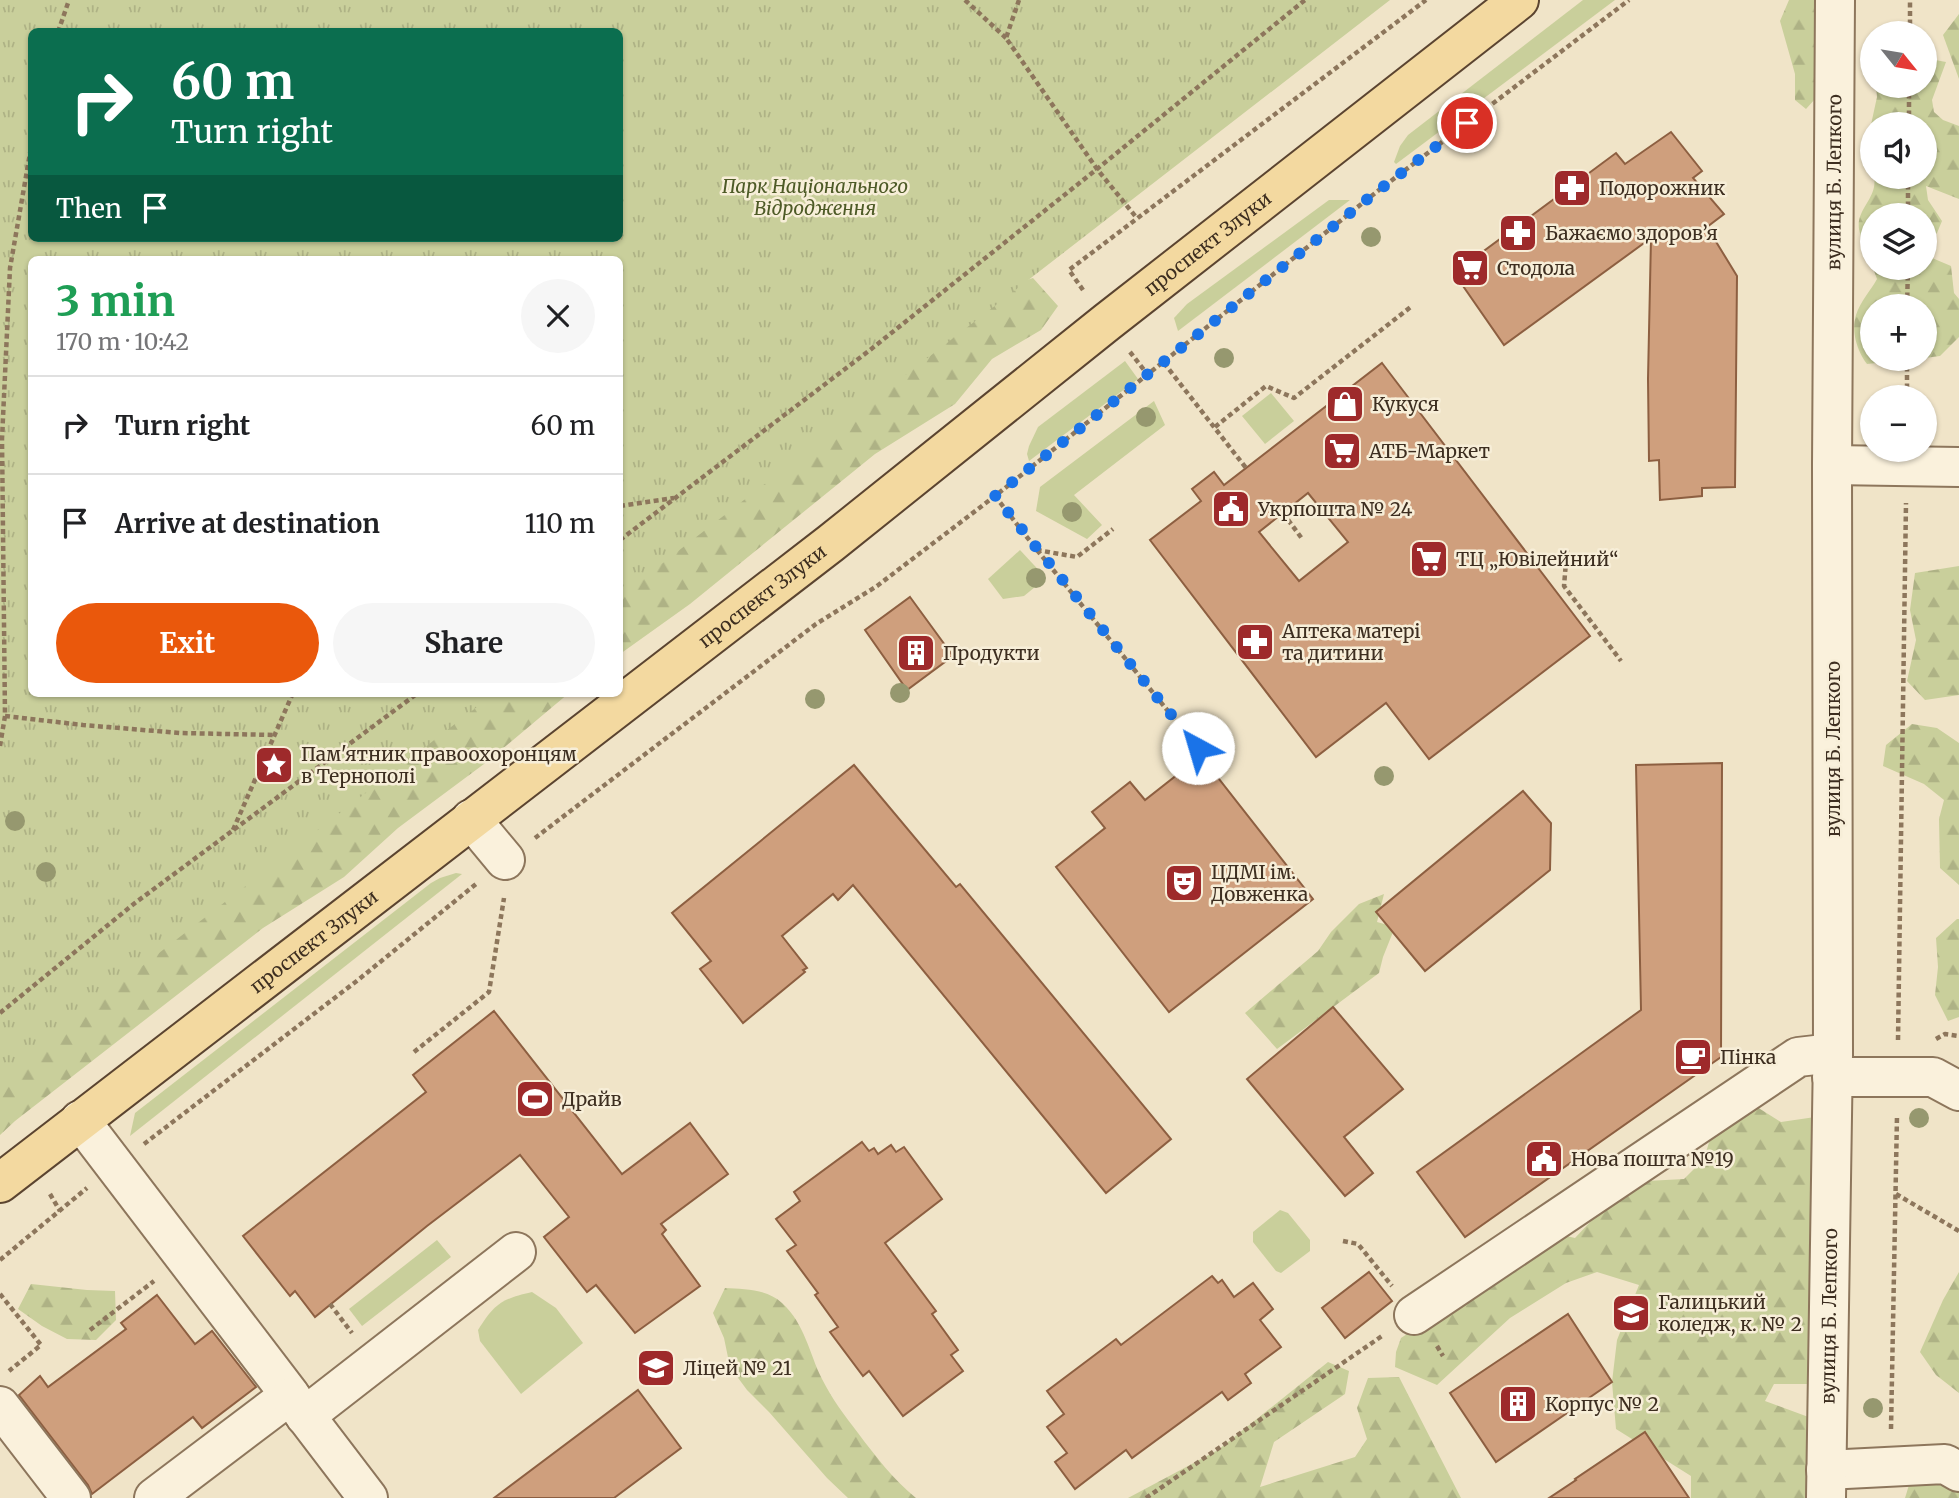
<!DOCTYPE html>
<html lang="en">
<head>
<meta charset="utf-8">
<style>
  body { margin:0; font-family:Merriweather,serif; background:#f6f6f6; color:#202124; height:100vh; display:flex; flex-direction:column; font-size:26px; white-space:nowrap }
  * { box-sizing:border-box; margin:0 }
  p { font-size:23px; color:#757577 }
  .icon { flex:none; width:38px; height:38px; fill:none; stroke:currentColor; stroke-width:2; stroke-linecap:round; stroke-linejoin:round }
  .map { position:relative; flex:1; overflow:hidden }
  .drawer { position:absolute; left:28px; top:256px; width:595px; height:441px; display:flex; flex-direction:column; background:#fff; border-radius:10px; box-shadow:0 2px 5px #0004 }
  .drawer>* { flex:none }
  .guide { position:absolute; left:28px; top:28px; width:595px; height:214px; border-radius:10px; box-shadow:0 2px 5px #0004; background:#0b6e4f; color:#fff; overflow:hidden }
  .needle { width:46px; rotate:120deg }
  .fabs { position:absolute; left:1860px; top:21px; display:grid; gap:14px }
  .fabs a { display:grid; place-items:center; width:77px; height:77px; border-radius:50%; background:#fff; box-shadow:0 2px 5px #0004; font-size:35px }
  .pin { position:absolute; display:grid; place-items:center; width:60px; height:60px; color:#fff; margin:-30px; border:4px solid #fff; border-radius:50%; box-shadow:0 2px 7px #0007 }
  .me { position:absolute; width:77px; margin:-38px; rotate:321deg; stroke-linejoin:round; filter:drop-shadow(0 0 5px #0008) }
  .turn { display:flex; align-items:center; gap:24px; height:147px; padding:0 28px; font-size:32px }
  .turn .icon { width:91px; height:91px; stroke-width:2.5 }
  .turn b { display:block; font-size:49px; line-height:60px }
  .then { display:flex; align-items:center; height:66px; padding:0 28px; background:#0003; gap:14px; font-size:26px }
  .round { display:grid; place-items:center; flex:none; width:74px; height:74px; border-radius:37px; background:#f6f6f6 }
  .headline { display:flex; align-items:center; justify-content:space-between; height:119px; padding:0 28px }
  h1 { font-size:42px; font-weight:700; line-height:52px; color:#1e9e55 }
  .cta { display:flex; gap:14px; margin-top:auto; padding:14px 28px }
  .cta a { flex:1; height:80px; border-radius:42px; background:#ea580c; color:#fff; font-size:28px; font-weight:700; line-height:80px; text-align:center }
  .cta a+a { background:#f6f6f6; color:#202124 }
  ul { padding:0; list-style:none }
  li { display:flex; align-items:center; gap:21px; height:98px; padding:0 28px; border-top:2px solid #e0e0e0 }
  li div { flex:1 }
  li b { display:block; font-size:26px }
  li em { font-style:normal }
  .map>svg:first-child { display:block }
  .grass { fill:#c9cf9b }
  .forest { fill:url(#forest-firs) }
  .park { fill:url(#park-tufts); fill-rule:evenodd }
  .building { fill:#cf9f7d; stroke:#8d5f41; stroke-width:2; fill-rule:evenodd }
  .lines { fill:none; stroke-linecap:round; stroke-linejoin:round }
  .minor-casing { stroke:#8d765c; stroke-width:42 }
  .major-casing { stroke:#5b4430; stroke-width:42 }
  .path { stroke:#8d765c; stroke-width:4.5; stroke-dasharray:5 3.5; stroke-linecap:butt }
  .minor { stroke:#faf1dc; stroke-width:38 }
  .major { stroke:#f3d9a0; stroke-width:38 }
  .tree { fill:#96986f }
  .route { stroke:#1a73e8; stroke-width:12; stroke-dasharray:0 21.6 }
  .labels { text-anchor:middle; stroke-width:5; stroke-linejoin:round; paint-order:stroke }
  .street-label { font-size:19px; fill:#3d2e20; stroke:#f7eed8 }
  .park-label { font-size:19px; font-style:italic; fill:#4d5a26; stroke:#f7eed8 }
  .poi-label { font-size:19px; fill:#3d2e20; stroke:#f7eed8; text-anchor:start }
</style>
</head>
<body>
<div class="map">
<svg width="1959" height="1498" viewBox="0 0 1959 1498">
  <defs>
    <pattern id="forest-firs" width="22" height="20" patternUnits="userSpaceOnUse" patternTransform="scale(1.75)"><rect width="22" height="20" fill="#c9cf9b"/><path d="M5 1l3.5 6h-7zM16 11l3.5 6h-7z" fill="#aeb285"/></pattern>
    <pattern id="park-tufts" width="24" height="20" patternUnits="userSpaceOnUse" patternTransform="scale(1.75)"><rect width="24" height="20" fill="#c9cf9b"/><path d="M3 7l-1-3M5 7V3M7 7l1-3M15 17l-1-3M17 17v-4M19 17l1-3" fill="none" stroke="#aeb285"/></pattern>
  </defs>
  <rect width="100%" height="100%" fill="#f0e4c8"/>
  <g class="grass">
    <path d="M1583,0H1615L1396,164L1394,162L1400,146L1408,135Z"/>
    <path d="M1329,200H1350L1178,331L1174,318L1187,304Z"/>
    <path d="M1125,361L1138,379L1029,461L1027,454L1029,446L1038,427Z"/>
    <path d="M1271,393L1294,421L1265,444L1242,416Z"/>
    <path d="M1154,401L1165,425L1074,495L1102,525L1087,539L1036,511L1040,487Z"/>
    <path d="M1020,550L1046,578L1024,596L1003,599L988,579Z"/>
    <path d="M456,873L462,874L130,1136L135,1113L431,883L440,878Z"/>
    <path d="M1280,1210L1288,1213L1310,1240V1251L1281,1273L1276,1271L1253,1242V1232Z"/>
    <path d="M437,1240L451,1257L362,1326L349,1309Z"/>
    <path d="M532,1292L556,1308L583,1343L521,1394L480,1341L478,1330C495,1303 502,1299 532,1292Z"/>
  </g>
  <g class="forest">
    <path d="M1789,0H1828L1824,89L1806,109L1795,100V74L1780,21Z"/>
    <path d="M1959,14V79L1943,35Z"/>
    <path d="M1925,55L1930,59L1946,62L1932,100L1934,112L1943,120L1959,126V199L1926,186L1928,200L1942,221L1937,233L1925,244V215H1872V266C1868,254 1861,241 1859,229C1856,209 1878,198 1874,177H1925V124H1872V172L1865,152L1877,97L1876,86H1925Z"/>
    <path d="M1925,255L1951,266L1954,293L1959,299V337L1940,356L1925,358V306H1872V359H1915L1867,364C1857,351 1851,331 1856,315C1860,302 1871,290 1877,279L1873,268H1925Z"/>
    <path d="M1033,278L1058,306L1041,330L992,359L955,404L875,454L690,604L620,654V504L982,294Z"/>
    <path d="M1959,566V695L1925,700L1907,681L1916,640L1910,610L1915,573Z"/>
    <path d="M348,693H569L488,761L398,828L344,877L263,928L15,1121L0,1135V960Z"/>
    <path d="M1912,724L1937,728L1959,743V885L1940,868L1939,819L1944,800L1924,784L1883,766L1886,745Z"/>
    <path d="M1384,894L1377,922L1395,927L1383,957L1379,973L1277,1049L1245,1013L1318,951L1331,932L1359,904Z"/>
    <path d="M1957,919H1959V1017L1948,1021L1935,995L1938,967L1936,938Z"/>
    <path d="M1722,1099L1749,1102L1781,1122L1822,1116L1823,1355L1808,1384H1774L1765,1401L1822,1422L1814,1498H1691V1476L1616,1429L1612,1382L1617,1340L1639,1285L1597,1272L1566,1283L1510,1318L1437,1385L1395,1367L1396,1352L1401,1338L1455,1302L1520,1225L1575,1238L1628,1182L1684,1179L1704,1159Z"/>
    <path d="M1959,1272V1393L1936,1375L1920,1352L1943,1300Z"/>
    <path d="M31,1284L87,1290L115,1291L116,1320L96,1340L67,1339L42,1326L18,1309Z"/>
    <path d="M725,1288C744,1289 767,1289 782,1303C805,1324 809,1353 822,1379C832,1399 845,1416 858,1433C876,1457 893,1479 916,1498H848L827,1478L769,1412L747,1390L730,1367L724,1338L713,1313Z"/>
    <path d="M1328,1362L1349,1371L1345,1394L1274,1442L1260,1487L1355,1457L1367,1439L1357,1408L1368,1378L1399,1377L1461,1498H1128L1218,1450Z"/>
    <path d="M1959,1481V1498H1905L1909,1485Z"/>
  </g>
  <path class="park" d="M0,0H1390L620,596V259H32V693H495L0,1076ZM32,32H620V238H32Z"/>
  <g class="building">
    <path d="M1671,132L1702,171L1693,178L1724,214L1707,227L1737,276L1735,487L1702,488V496L1660,500L1659,460L1649,461L1648,379L1651,238L1504,345L1454,273L1616,153L1625,164Z"/>
    <path d="M1382,363L1590,636L1429,759L1386,703L1316,757L1150,540L1201,501L1192,489L1214,472L1224,485ZM1308,493L1348,542L1299,581L1259,532Z"/>
    <path d="M910,597L953,656L907,690L865,630Z"/>
    <path d="M1201,756L1313,899L1169,1012L1056,867L1105,828L1092,812L1130,782L1145,800Z"/>
    <path d="M1722,763L1721,1057L1465,1237L1417,1172L1641,1010L1636,765Z"/>
    <path d="M854,765L956,887L960,884L1171,1139L1106,1193L853,885L838,900L833,894L782,936L807,968L803,970L805,972L743,1023L700,969L711,961L672,913Z"/>
    <path d="M1523,791L1551,823L1550,870L1425,971L1376,912Z"/>
    <path d="M1333,1007L1403,1089L1344,1137L1373,1173L1345,1196L1247,1079Z"/>
    <path d="M494,1011L622,1174L690,1123L728,1174L661,1224L666,1230L662,1234L700,1286L635,1333L596,1285L587,1292L544,1237L569,1217L520,1155L427,1226L315,1317L295,1291L290,1296L243,1236L426,1092L413,1075Z"/>
    <path d="M862,1142L869,1151L874,1148L878,1154L891,1145L896,1152L904,1147L942,1199L885,1243L936,1311L932,1314L958,1350L951,1355L963,1371L903,1416L869,1371L863,1376L830,1332L838,1327L815,1295L818,1293L787,1251L796,1245L776,1219L800,1201L794,1192Z"/>
    <path d="M1369,1272L1392,1301L1345,1338L1322,1308Z"/>
    <path d="M1212,1276L1218,1283L1222,1280L1234,1297L1253,1283L1273,1309L1260,1320L1281,1347L1245,1374L1251,1383L1228,1400L1222,1392L1132,1458L1126,1450L1075,1489L1055,1462L1067,1453L1047,1427L1064,1414L1047,1391L1116,1339L1121,1345Z"/>
    <path d="M157,1295L195,1344L212,1331L256,1387L202,1428L193,1417L92,1494L88,1485L19,1395L40,1376L48,1387L126,1329L121,1323Z"/>
    <path d="M1568,1314L1612,1382L1496,1462L1450,1393Z"/>
    <path d="M638,1390L681,1448L614,1498H494Z"/>
    <path d="M1645,1432L1689,1498H1549L1576,1480L1575,1479Z"/>
  </g>
  <g class="lines">
    <defs>
      <g id="minor">
        <path d="M1832,465L1959,467"/>
        <path d="M471,819L505,860"/>
        <path d="M1832,1077H1933L1959,1091"/>
        <path d="M80,1120L290,1395L154,1498"/>
        <path d="M1414,1315L1798,1057L1833,1053"/>
        <path d="M291,1397L368,1498"/>
        <path d="M0,1406L71,1498"/>
        <path d="M305,1416L516,1252"/>
        <path d="M1826,1470L1945,1464L1959,1472"/>
        <path id="s1" d="M1826,1498L1833,1053L1832,465L1835,0"/>
      </g>
      <g id="major">
        <path id="s2" d="M0,1183L831,543L1107,322L1519,0"/>
      </g>
    </defs>
    <use href="#minor" class="minor-casing"/>
    <use href="#major" class="major-casing"/>
    <g class="path">
      <path d="M965,0L1006,38"/>
      <path d="M1019,0L1006,38L1097,169L1136,217"/>
      <path d="M58,32L69,0"/>
      <path d="M1910,33V0"/>
      <path d="M1909,124V86"/>
      <path d="M1908,215V177"/>
      <path d="M1083,290L1069,270L1426,0"/>
      <path d="M1907,306L1908,268"/>
      <path d="M1130,352L1148,375"/>
      <path d="M1164,363L1246,468"/>
      <path d="M1907,397V359"/>
      <path d="M1215,427L1266,386L1294,398L1412,306"/>
      <path d="M995,496L1037,550L1077,557L1113,529"/>
      <path d="M620,506L674,498"/>
      <path d="M1283,513L1303,540"/>
      <path d="M620,540L870,350L1097,169L1305,0"/>
      <path d="M1037,550L1198,748"/>
      <path d="M1567,550L1564,586L1621,661"/>
      <path d="M5,716L83,725L180,733L275,735"/>
      <path d="M0,746L5,716L2,439L10,268L32,142"/>
      <path d="M233,830L293,693"/>
      <path d="M535,838L816,624L877,586L995,496L1379,190L1629,0"/>
      <path d="M0,1013L135,903L418,693"/>
      <path d="M1936,1039L1945,1034L1959,1036"/>
      <path d="M1898,1040L1906,503"/>
      <path d="M414,1052L489,992L504,898"/>
      <path d="M144,1144L358,980L476,884"/>
      <path d="M50,1194L60,1211"/>
      <path d="M1896,1194L1959,1231"/>
      <path d="M1343,1241L1358,1244L1392,1286"/>
      <path d="M0,1260L87,1188"/>
      <path d="M0,1294L41,1345L9,1371"/>
      <path d="M330,1304L352,1333"/>
      <path d="M90,1330L154,1281"/>
      <path d="M1437,1346L1443,1356"/>
      <path d="M1891,1429L1897,1116"/>
      <path d="M1146,1498L1382,1336"/>
    </g>
    <use href="#minor" class="minor"/>
    <use href="#major" class="major"/>
  </g>
  <g class="tree">
    <circle cx="1371" cy="237" r="10"/>
    <circle cx="1224" cy="358" r="10"/>
    <circle cx="1146" cy="417" r="10"/>
    <circle cx="1072" cy="512" r="10"/>
    <circle cx="1036" cy="578" r="10"/>
    <circle cx="900" cy="693" r="10"/>
    <circle cx="815" cy="699" r="10"/>
    <circle cx="1384" cy="776" r="10"/>
    <circle cx="15" cy="821" r="10"/>
    <circle cx="46" cy="872" r="10"/>
    <circle cx="1919" cy="1118" r="10"/>
    <circle cx="1873" cy="1408" r="10"/>
  </g>
  <g class="lines">
    <path class="route" d="M1198,748L995,496L1379,190L1467,123"/>
  </g>
  <defs>
    <symbol id="pharmacy-square" viewBox="-11 -11 22 22"><rect x="-9" y="-9" width="18" height="18" rx="4" fill="#9e2a2b" stroke="#f7eed8"/><path d="M-2-6h4v4h4v4h-4v4h-4v-4h-4v-4h4Z" fill="#fff"/></symbol>
    <symbol id="supermarket-square" viewBox="-11 -11 22 22"><rect x="-9" y="-9" width="18" height="18" rx="4" fill="#9e2a2b" stroke="#f7eed8"/><path d="M-6-5.5h2.5l.6 2H6L4.5 2H-2.5L-4.4-4H-6ZM-1.5 3.2a1.3 1.3 0 1 0 .1 0ZM3 3.2a1.3 1.3 0 1 0 .1 0Z" fill="#fff"/></symbol>
    <symbol id="shop-square" viewBox="-11 -11 22 22"><rect x="-9" y="-9" width="18" height="18" rx="4" fill="#9e2a2b" stroke="#f7eed8"/><path d="M-5-2.5h2.3a2.7 3.5 0 0 1 5.4 0H5L5.5 6h-11ZM-1.5-2.5h3a1.5 2.3 0 0 0-3 0Z" fill="#fff"/></symbol>
    <symbol id="civic-square" viewBox="-11 -11 22 22"><rect x="-9" y="-9" width="18" height="18" rx="4" fill="#9e2a2b" stroke="#f7eed8"/><path d="M-.6-6.5H3V-4.5H.6V-3L4-1V1h2V6H-6V1h2V-1L-.6-3ZM-1.2 2.5V6h2.4V2.5Z" fill="#fff"/></symbol>
    <symbol id="building-square" viewBox="-11 -11 22 22"><rect x="-9" y="-9" width="18" height="18" rx="4" fill="#9e2a2b" stroke="#f7eed8"/><path d="M-4-6H4V6H1V3H-1V6H-4ZM-2.5-4.3h1.7v1.8h-1.7ZM.8-4.3h1.7v1.8H.8ZM-2.5-1h1.7V.8h-1.7ZM.8-1h1.7V.8H.8Z" fill="#fff"/></symbol>
    <symbol id="sight-square" viewBox="-11 -11 22 22"><rect x="-9" y="-9" width="18" height="18" rx="4" fill="#9e2a2b" stroke="#f7eed8"/><path d="M0-6L1.8-2.2L6-1.7L2.9 1.2L3.7 5.4L0 3.3L-3.7 5.4L-2.9 1.2L-6-1.7L-1.8-2.2Z" fill="#fff"/></symbol>
    <symbol id="theatre-square" viewBox="-11 -11 22 22"><rect x="-9" y="-9" width="18" height="18" rx="4" fill="#9e2a2b" stroke="#f7eed8"/><path d="M-5-5.5Q0-4 5-5.5V0Q5 5 0 6Q-5 5-5 0ZM-3.3-2.5H-1v1.5H-3.3ZM1-2.5H3.3v1.5H1ZM-2.8 1Q0 5.5 2.8 1Z" fill="#fff"/></symbol>
    <symbol id="cafe-square" viewBox="-11 -11 22 22"><rect x="-9" y="-9" width="18" height="18" rx="4" fill="#9e2a2b" stroke="#f7eed8"/><path d="M-5.5-4.5H6V0H3Q3 3.5 0 3.5H-2.5Q-5.5 3.5-5.5 0ZM3-3.2v2h1.7v-2ZM-6 4.5H4V6H-6Z" fill="#fff"/></symbol>
    <symbol id="stadium-square" viewBox="-11 -11 22 22"><rect x="-9" y="-9" width="18" height="18" rx="4" fill="#9e2a2b" stroke="#f7eed8"/><path d="M0-5a6.5 5 0 1 0 0 10a6.5 5 0 1 0 0-10ZM-3.5-1.8h7v3.6h-7Z" fill="#fff"/></symbol>
    <symbol id="university-square" viewBox="-11 -11 22 22"><rect x="-9" y="-9" width="18" height="18" rx="4" fill="#9e2a2b" stroke="#f7eed8"/><path d="M0-5L7-2L0 1L-7-2ZM-4 1L0 2.5L4 1V4Q0 6-4 4Z" fill="#fff"/></symbol>
    <symbol id="school-square" viewBox="-11 -11 22 22"><rect x="-9" y="-9" width="18" height="18" rx="4" fill="#9e2a2b" stroke="#f7eed8"/><path d="M0-5L7-2L0 1L-7-2ZM-4 1L0 2.5L4 1V4Q0 6-4 4Z" fill="#fff"/></symbol>
  </defs>
  <g fill-rule="evenodd">
    <use href="#pharmacy-square" x="1550" y="166" width="44" height="44"/>
    <use href="#pharmacy-square" x="1496" y="211" width="44" height="44"/>
    <use href="#supermarket-square" x="1448" y="246" width="44" height="44"/>
    <use href="#shop-square" x="1323" y="382" width="44" height="44"/>
    <use href="#supermarket-square" x="1320" y="429" width="44" height="44"/>
    <use href="#civic-square" x="1209" y="487" width="44" height="44"/>
    <use href="#supermarket-square" x="1407" y="537" width="44" height="44"/>
    <use href="#pharmacy-square" x="1233" y="620" width="44" height="44"/>
    <use href="#building-square" x="894" y="631" width="44" height="44"/>
    <use href="#sight-square" x="252" y="743" width="44" height="44"/>
    <use href="#theatre-square" x="1162" y="861" width="44" height="44"/>
    <use href="#cafe-square" x="1671" y="1035" width="44" height="44"/>
    <use href="#stadium-square" x="513" y="1077" width="44" height="44"/>
    <use href="#civic-square" x="1522" y="1137" width="44" height="44"/>
    <use href="#university-square" x="1609" y="1291" width="44" height="44"/>
    <use href="#school-square" x="634" y="1346" width="44" height="44"/>
    <use href="#building-square" x="1496" y="1382" width="44" height="44"/>
  </g>
  <g class="labels">
    <g class="street-label">
      <text dy="7" stroke="none"><textPath href="#s1" startOffset="1316">вулиця Б. Лепкого</textPath></text>
      <text dy="7" stroke="none"><textPath href="#s2" startOffset="1530">проспект Злуки</textPath></text>
      <text dy="7" stroke="none"><textPath href="#s2" startOffset="962">проспект Злуки</textPath></text>
      <text transform="translate(1833 749) rotate(-90)" y="7">вулиця Б. Лепкого</text>
      <text dy="7" stroke="none"><textPath href="#s2" startOffset="396">проспект Злуки</textPath></text>
      <text dy="7" stroke="none"><textPath href="#s1" startOffset="182">вулиця Б. Лепкого</textPath></text>
    </g>
    <g class="park-label">
      <text x="815" y="193">Парк Національного<tspan x="815" dy="22">Відродження</tspan></text>
    </g>
    <g class="poi-label">
      <text x="1599" y="195">Подорожник</text>
      <text x="1545" y="240">Бажаємо здоров’я</text>
      <text x="1497" y="275">Стодола</text>
      <text x="1372" y="411">Кукуся</text>
      <text x="1369" y="458">АТБ-Маркет</text>
      <text x="1258" y="516">Укрпошта № 24</text>
      <text x="1456" y="566">ТЦ „Ювілейний“</text>
      <text x="1282" y="638">Аптека матері<tspan x="1282" dy="22">та дитини</tspan></text>
      <text x="943" y="660">Продукти</text>
      <text x="301" y="761">Пам'ятник правоохоронцям<tspan x="301" dy="22">в Тернополі</tspan></text>
      <text x="1211" y="879">ЦДМІ ім.<tspan x="1211" dy="22">Довженка</tspan></text>
      <text x="1720" y="1064">Пінка</text>
      <text x="562" y="1106">Драйв</text>
      <text x="1571" y="1166">Нова пошта №19</text>
      <text x="1658" y="1309">Галицький<tspan x="1658" dy="22">коледж, к. № 2</tspan></text>
      <text x="683" y="1375">Ліцей № 21</text>
      <text x="1545" y="1411">Корпус № 2</text>
    </g>
  </g>
</svg>
<div class="fabs">
<a><svg class="needle" viewBox="-14 -14 28 28"><path d="M0-13l5 13h-10z" fill="#e53935"/><path d="M0 13l5-13h-10z" fill="#757577"/></svg></a>
<a><svg class="icon" aria-label="sound" viewBox="0 0 24 24"><path d="M4 9h4l5-4v14l-5-4H4zM17 9q2 3 0 6"/></svg></a>
<a><svg class="icon" aria-label="layers" viewBox="0 0 24 24"><path d="M12 4l9 5-9 5-9-5zM3 14l9 5 9-5"/></svg></a>
<a>+</a>
<a>−</a>
</div>
<div class="pin" style="left:1467px;top:123px;background:#d93025"><svg class="icon" aria-label="arrive" viewBox="0 0 24 24"><path d="M6 21V4h12l-3 4 3 4H6"/></svg></div>
<svg class="me" style="left:1198px;top:748px" viewBox="-20 -20 40 40"><circle r="19" fill="#fff"/><path d="M0-13L10 11 0 6-10 11z" fill="#1a73e8"/></svg>
<div class="guide">
<div class="turn"><svg class="icon" aria-label="right" viewBox="0 0 24 24"><path d="M7 20v-9h11M14 6l5 5-5 5"/></svg><div><b>60 m</b>Turn right</div></div>
<div class="then">Then<svg class="icon" aria-label="arrive" viewBox="0 0 24 24"><path d="M6 21V4h12l-3 4 3 4H6"/></svg></div>
</div>
<section class="drawer">
<div class="headline"><div><h1>3 min</h1><p>170 m · 10:42</p></div><a class="round"><svg class="icon" aria-label="close" viewBox="0 0 24 24"><path d="M6 6l12 12M18 6L6 18"/></svg></a></div>
<ul>
<li><svg class="icon" aria-label="right" viewBox="0 0 24 24"><path d="M7 20v-9h11M14 6l5 5-5 5"/></svg><div><b>Turn right</b></div><em>60 m</em></li>
<li><svg class="icon" aria-label="arrive" viewBox="0 0 24 24"><path d="M6 21V4h12l-3 4 3 4H6"/></svg><div><b>Arrive at destination</b></div><em>110 m</em></li>
</ul>
<div class="cta"><a>Exit</a><a>Share</a></div>
</section>
</div>
</body>
</html>
